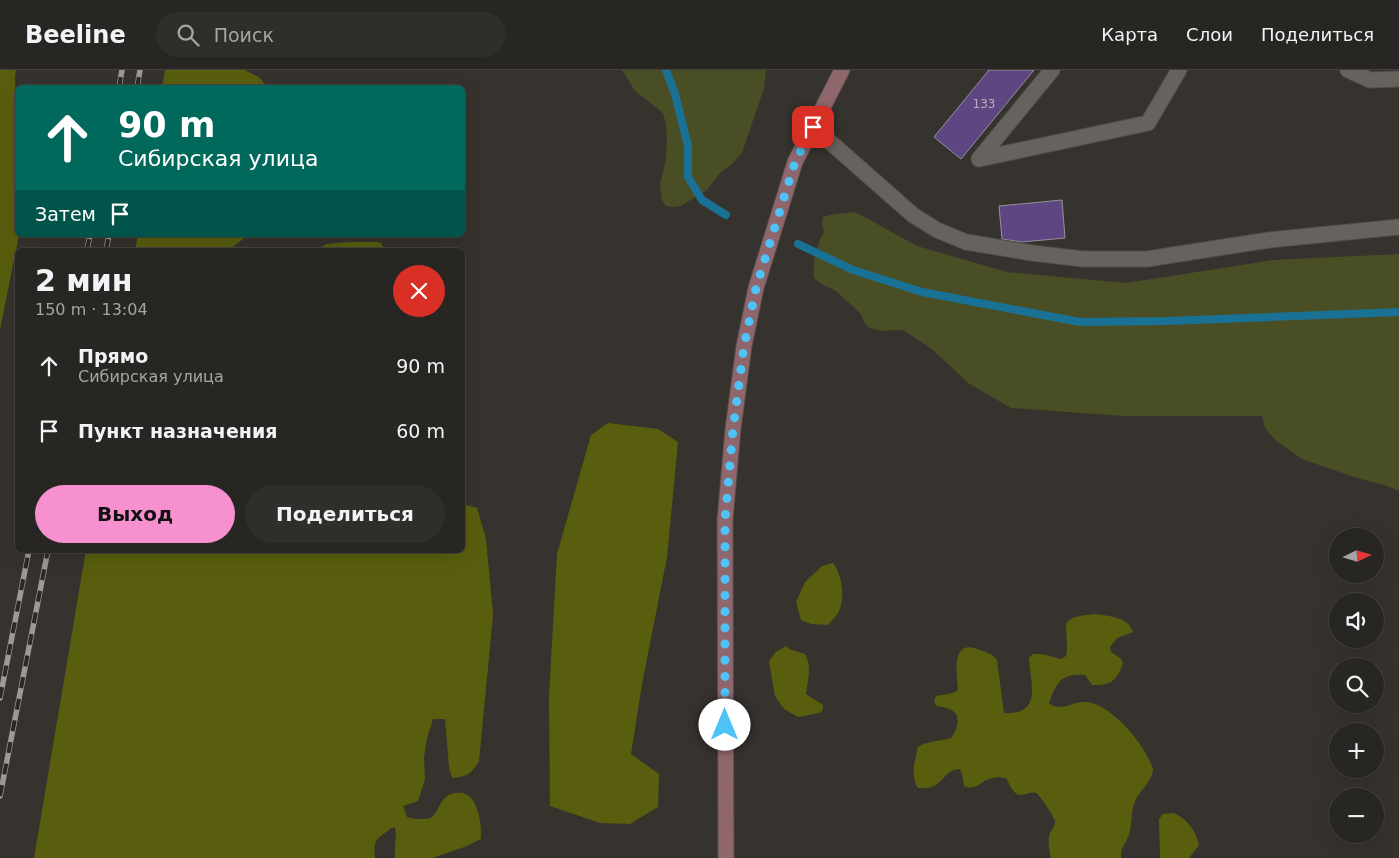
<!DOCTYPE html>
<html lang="ru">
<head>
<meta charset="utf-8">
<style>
  body { margin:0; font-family:"DejaVu Sans",sans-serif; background:#302e2a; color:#f1f3f6; height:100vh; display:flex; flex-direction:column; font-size:19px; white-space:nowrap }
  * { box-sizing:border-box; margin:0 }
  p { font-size:16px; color:#a5a5a5 }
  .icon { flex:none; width:28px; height:28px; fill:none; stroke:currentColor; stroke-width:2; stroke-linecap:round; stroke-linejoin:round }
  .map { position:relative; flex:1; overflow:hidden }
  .details { position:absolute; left:15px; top:178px; width:450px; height:305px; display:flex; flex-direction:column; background:#282622; border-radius:8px; box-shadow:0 5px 20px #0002,0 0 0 1px #444340 }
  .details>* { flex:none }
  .banner { position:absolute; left:15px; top:15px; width:450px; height:152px; border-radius:8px; box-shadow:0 5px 20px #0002,0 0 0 1px #444340; background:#00695c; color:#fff; overflow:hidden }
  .needle { width:32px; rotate:85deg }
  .buttons { position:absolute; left:1329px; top:458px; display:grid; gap:10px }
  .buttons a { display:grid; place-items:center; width:55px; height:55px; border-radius:50%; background:#282622; box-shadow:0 5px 20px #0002,0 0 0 1px #444340; font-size:25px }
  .pin { position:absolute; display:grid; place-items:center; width:42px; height:42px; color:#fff; margin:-21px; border-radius:10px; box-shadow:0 2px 8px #0006 }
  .me { position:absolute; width:55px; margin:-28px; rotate:0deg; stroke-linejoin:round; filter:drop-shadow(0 0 4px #0008) }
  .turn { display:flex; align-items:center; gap:18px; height:105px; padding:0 20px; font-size:22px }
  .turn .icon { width:65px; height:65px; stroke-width:2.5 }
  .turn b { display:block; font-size:35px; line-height:42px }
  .then { display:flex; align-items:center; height:48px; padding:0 20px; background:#0003; gap:10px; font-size:19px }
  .round { display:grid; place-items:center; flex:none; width:52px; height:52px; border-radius:26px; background:#302e2a }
  .headline { display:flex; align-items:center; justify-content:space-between; height:85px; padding:0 20px }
  h1 { font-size:30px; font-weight:600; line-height:38px }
  .primary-button { display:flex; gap:10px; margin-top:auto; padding:10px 20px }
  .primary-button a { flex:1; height:58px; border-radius:30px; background:#f690cf; color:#111; font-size:20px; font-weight:600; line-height:58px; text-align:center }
  .primary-button a+a { background:#302e2a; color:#f1f3f6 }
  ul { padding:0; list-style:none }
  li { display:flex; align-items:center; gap:15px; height:65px; padding:0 20px }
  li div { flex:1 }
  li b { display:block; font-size:19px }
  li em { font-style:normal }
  header { display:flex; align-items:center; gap:30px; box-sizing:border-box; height:70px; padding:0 25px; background:#282622; border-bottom:1px solid #444340 }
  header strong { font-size:24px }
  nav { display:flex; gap:28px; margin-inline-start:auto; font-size:18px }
  .search { width:350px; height:45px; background:#302e2a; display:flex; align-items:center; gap:12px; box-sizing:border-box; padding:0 18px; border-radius:28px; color:#a5a5a5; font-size:19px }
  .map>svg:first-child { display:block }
  .green { fill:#4a4e25 }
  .forest { fill:#595e0e }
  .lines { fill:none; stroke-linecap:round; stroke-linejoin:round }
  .stream { stroke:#197296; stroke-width:8 }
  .building { fill:#5e4682; stroke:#959399 }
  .lane-casing { stroke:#524e4b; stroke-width:17 }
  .secondary-casing { stroke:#524e4b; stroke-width:17 }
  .lane { stroke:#67625e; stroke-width:15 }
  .secondary { stroke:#8e666b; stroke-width:15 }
  .rail-casing { stroke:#9c9996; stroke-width:5.5 }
  .rail { stroke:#2c2825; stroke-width:4; stroke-dasharray:11; stroke-linecap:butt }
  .route { stroke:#4fc3f7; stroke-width:9; stroke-dasharray:0 16.2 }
  .labels { text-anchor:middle; stroke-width:5; stroke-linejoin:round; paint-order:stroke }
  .number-label { font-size:12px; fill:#b9b1be }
</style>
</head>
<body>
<header>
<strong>Beeline</strong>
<div class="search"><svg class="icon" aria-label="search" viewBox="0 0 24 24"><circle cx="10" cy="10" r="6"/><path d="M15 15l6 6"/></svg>Поиск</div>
<nav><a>Карта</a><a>Слои</a><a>Поделиться</a></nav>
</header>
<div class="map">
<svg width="1399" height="788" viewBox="0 0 1399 788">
  <rect width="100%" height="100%" fill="#36322e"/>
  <g class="green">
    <path d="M622,0H766L764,18L742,83L732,94L720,103L707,120L681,136L673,137L666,136L662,130L660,115L666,88L667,66L665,50L663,44L658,39L635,21Z"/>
    <path d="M854,142L861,145L917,176L1007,202L1126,213L1273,190L1399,184V421L1385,415L1357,408L1302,389L1275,370L1265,358L1262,346H1124L1011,338L968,313L946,292L930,278L905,261L898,260L883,261L869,258L864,252L861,244L836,221L823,215L814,208C813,190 815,178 824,162L822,155L823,147L830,145Z"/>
  </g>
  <g class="forest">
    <path d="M0,0H16L15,6L16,49L18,53V165H19L0,260Z"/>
    <path d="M165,0H244L259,7L267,17H162Z"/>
    <path d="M138,165H248L229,180H135Z"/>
    <path d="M349,172H376L381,173L385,180H316L326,174Z"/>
    <path d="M608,353L658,359L678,372L667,487L642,614L631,684L659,704L658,737L630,754L600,753L550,736L549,626L557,484L591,365Z"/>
    <path d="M466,435L477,438L486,469L493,544L492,556L479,691C471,704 467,707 452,708L449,697L445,649H433L427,668L424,687L425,709L418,731L403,736L407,747C411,749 425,750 430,748C437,745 439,732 446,727C449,724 453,723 457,723C478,720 482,754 481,769L467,776L432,788H395C394,777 397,767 395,757C390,758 389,760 385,763C373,771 374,774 375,788H34L86,480H462L463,440Z"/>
    <path d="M833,493C842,505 846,528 838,543C836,547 831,551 828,555L811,554L801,550L796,532L805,512L822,496Z"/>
    <path d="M1095,544C1108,546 1129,547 1133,562L1117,568L1110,577L1111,582L1120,588L1123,592C1118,610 1111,616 1092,615L1085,605C1061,603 1057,612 1049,633C1060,643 1073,631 1085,632C1105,632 1131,660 1141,676C1144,680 1153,695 1153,700C1152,711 1140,721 1136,729C1130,741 1133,756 1128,767C1124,776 1121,777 1121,788H1051L1050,785C1049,779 1048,771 1049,766C1051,760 1055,757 1055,751C1055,748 1039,724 1036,723C1030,721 1023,727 1017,724C1012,721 1009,713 1006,708C1000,707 995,707 989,709C980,712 976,721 964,716L962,704L960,699C947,699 944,711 934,716C929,719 923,718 918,718C910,706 915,690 918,677C928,670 939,672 951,668C956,662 962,647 953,641C949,638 942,637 937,636L934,632L936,626L953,623L958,620C957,604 950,567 980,580C987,583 992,583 997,590L1004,643C1042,645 1031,615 1029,588L1033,584C1044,583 1051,587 1061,589L1066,586C1071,556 1052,548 1095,544Z"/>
    <path d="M786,576L789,579L805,584C812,596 808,611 806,624L823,635V640L819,643L798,647L784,639L775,626L769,591L776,582Z"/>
    <path d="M1174,743C1187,749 1196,761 1199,775L1189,788H1160L1159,749L1163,744Z"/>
  </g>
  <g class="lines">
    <g class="stream">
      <path d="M666,0L675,24L688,76V107L702,130L726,145"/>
      <path d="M798,174L853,200L922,222L1080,252L1167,251L1399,242"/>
    </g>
  </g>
  <g class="building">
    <path d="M989,0H1034L961,89L934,67Z"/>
    <path d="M1062,130L1065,168L1022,172L1002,169L999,136Z"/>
  </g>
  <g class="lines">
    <defs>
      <g id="lane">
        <path d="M1052,0L979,89L1148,53L1179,0"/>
        <path d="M1348,0L1370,10L1399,9"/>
        <path d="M813,57L913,145L937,160L966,172L1032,183L1083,189H1147L1269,170L1399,157"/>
      </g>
      <path id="secondary" d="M726,788L725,450L733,359L744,276L756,218L795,92L842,0"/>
    </defs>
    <use href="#lane" class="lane-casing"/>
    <use href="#secondary" class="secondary-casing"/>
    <use href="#lane" class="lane"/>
    <use href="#secondary" class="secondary"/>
    <defs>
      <g id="rail">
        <path d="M119,18L122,0"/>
        <path d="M137,18L140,0"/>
        <path d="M87,180L90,165"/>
        <path d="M106,180L109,165"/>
        <path d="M0,628L29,480"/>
        <path d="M0,726L48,480"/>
      </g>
    </defs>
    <use href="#rail" class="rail-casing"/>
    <use href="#rail" class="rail"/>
  </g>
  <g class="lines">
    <path class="route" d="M725,655V450L733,359L744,276L756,218L795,92L813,57"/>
  </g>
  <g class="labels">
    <g class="number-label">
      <text x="984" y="38">133</text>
    </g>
  </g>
</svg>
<div class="buttons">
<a><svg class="needle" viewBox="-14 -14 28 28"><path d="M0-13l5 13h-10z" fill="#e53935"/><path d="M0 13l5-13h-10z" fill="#a5a5a5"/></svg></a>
<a><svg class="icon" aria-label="sound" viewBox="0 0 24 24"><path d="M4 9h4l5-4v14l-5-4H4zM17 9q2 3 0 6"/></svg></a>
<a><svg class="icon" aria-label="search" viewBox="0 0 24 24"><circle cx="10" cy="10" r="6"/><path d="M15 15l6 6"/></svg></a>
<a>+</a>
<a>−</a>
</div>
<div class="pin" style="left:813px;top:57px;background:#d93025"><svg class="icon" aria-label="arrive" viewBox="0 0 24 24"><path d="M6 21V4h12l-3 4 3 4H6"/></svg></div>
<svg class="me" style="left:725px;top:655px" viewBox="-20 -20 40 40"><circle r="19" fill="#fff"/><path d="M0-13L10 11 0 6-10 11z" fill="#4fc3f7"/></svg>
<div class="banner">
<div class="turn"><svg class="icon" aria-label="ahead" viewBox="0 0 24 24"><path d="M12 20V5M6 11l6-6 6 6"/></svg><div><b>90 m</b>Сибирская улица</div></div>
<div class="then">Затем<svg class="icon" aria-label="arrive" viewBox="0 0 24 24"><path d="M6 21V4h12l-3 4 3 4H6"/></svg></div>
</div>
<section class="details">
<div class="headline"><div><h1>2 мин</h1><p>150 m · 13:04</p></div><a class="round" style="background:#d93025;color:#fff"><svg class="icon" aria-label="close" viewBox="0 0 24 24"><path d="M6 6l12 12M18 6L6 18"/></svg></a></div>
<ul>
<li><svg class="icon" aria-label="ahead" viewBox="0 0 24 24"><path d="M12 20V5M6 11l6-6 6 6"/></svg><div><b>Прямо</b><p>Сибирская улица</p></div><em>90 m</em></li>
<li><svg class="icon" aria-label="arrive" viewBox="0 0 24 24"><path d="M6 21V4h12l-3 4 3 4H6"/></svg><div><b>Пункт назначения</b></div><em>60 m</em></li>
</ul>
<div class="primary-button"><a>Выход</a><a>Поделиться</a></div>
</section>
</div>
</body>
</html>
